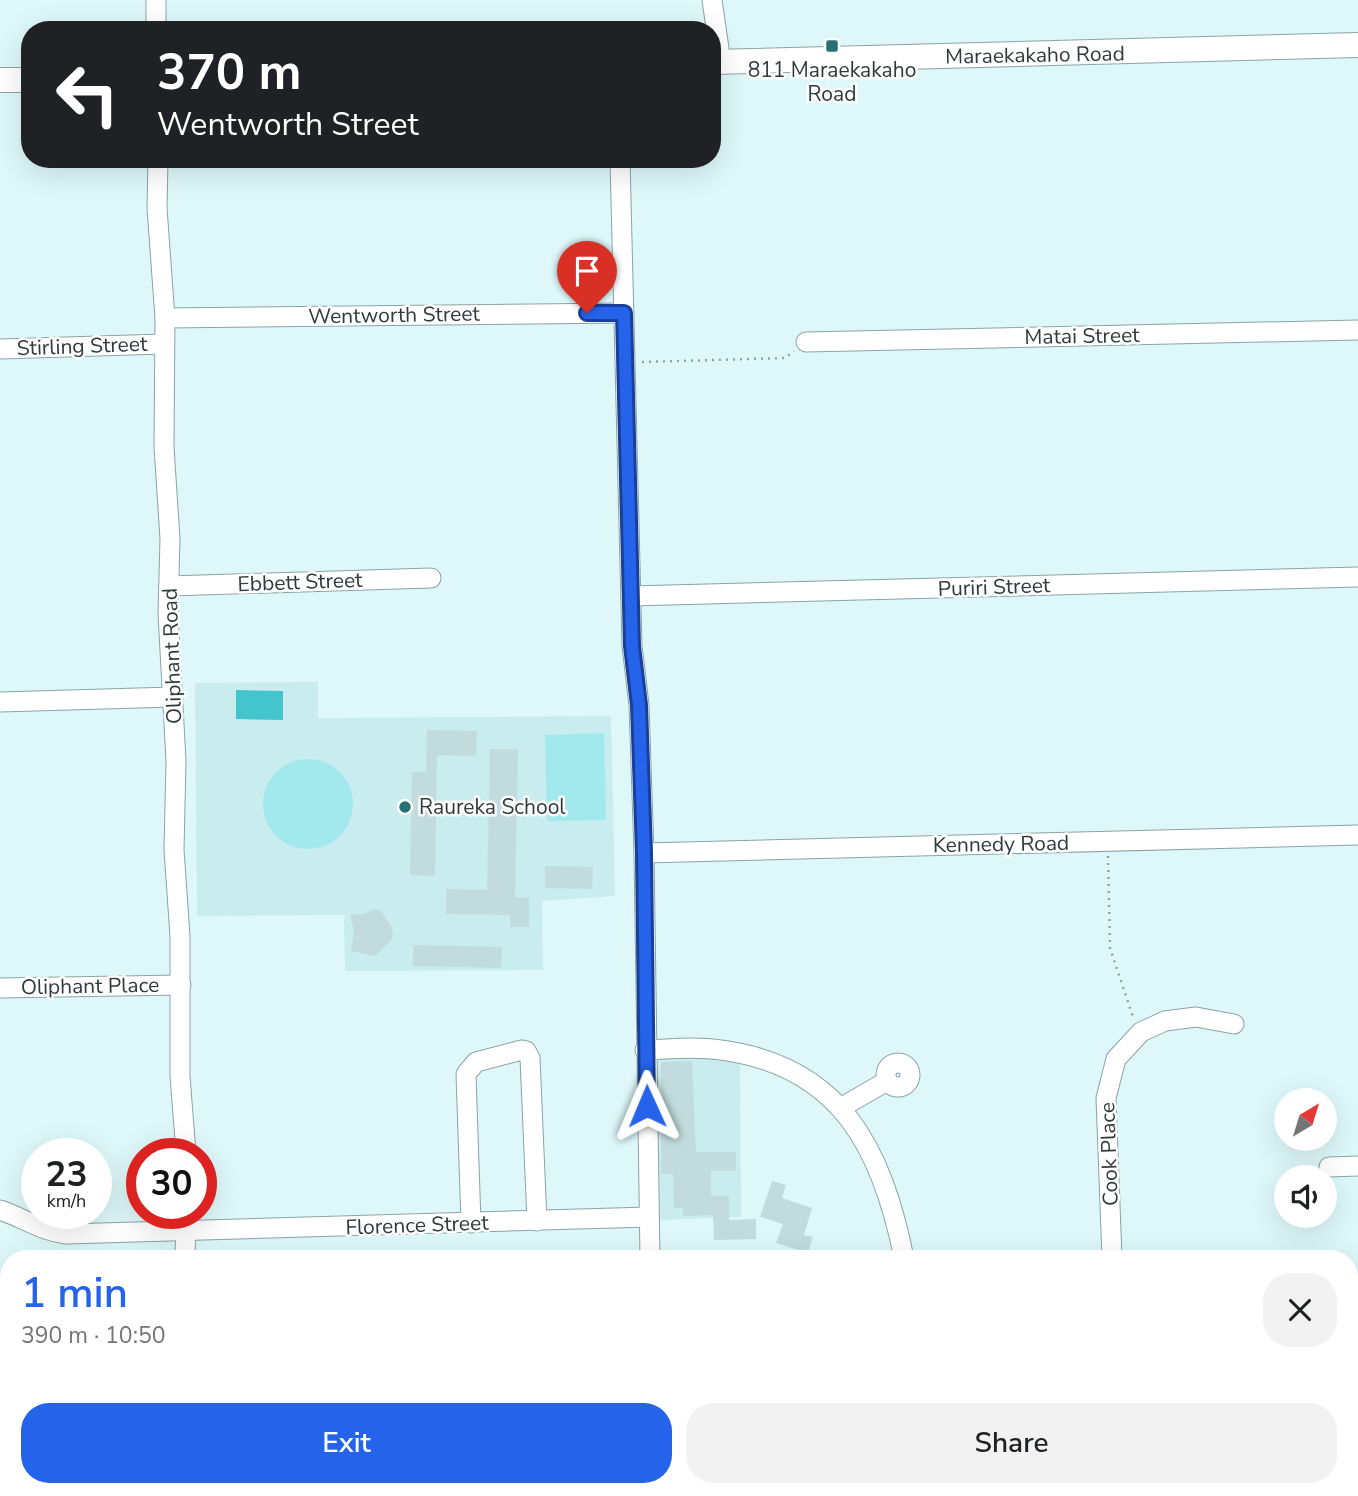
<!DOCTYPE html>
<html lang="en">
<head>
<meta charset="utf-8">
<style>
  body { margin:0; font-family:"Nunito Sans",sans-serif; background:#f2f2f2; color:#202124; height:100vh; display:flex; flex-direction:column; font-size:26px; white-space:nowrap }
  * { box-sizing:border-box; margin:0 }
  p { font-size:23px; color:#757577 }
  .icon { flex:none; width:38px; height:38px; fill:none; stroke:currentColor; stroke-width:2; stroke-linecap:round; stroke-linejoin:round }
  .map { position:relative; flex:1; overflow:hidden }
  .side { position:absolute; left:0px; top:1250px; width:1358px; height:247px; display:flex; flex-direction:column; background:#fff; border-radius:28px 28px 0 0; box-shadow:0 7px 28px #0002 }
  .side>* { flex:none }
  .top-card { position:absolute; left:21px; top:21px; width:700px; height:147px; border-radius:28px; box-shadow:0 7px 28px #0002; background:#202124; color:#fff; overflow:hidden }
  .needle { width:46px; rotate:38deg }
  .buttons { position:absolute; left:1274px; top:1088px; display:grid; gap:14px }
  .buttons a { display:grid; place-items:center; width:63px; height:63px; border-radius:50%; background:#fff; box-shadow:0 7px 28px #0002; font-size:35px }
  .speed { position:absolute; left:21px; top:1138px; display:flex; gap:14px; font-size:35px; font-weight:700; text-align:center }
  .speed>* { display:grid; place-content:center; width:91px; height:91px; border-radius:50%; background:#fff; box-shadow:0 7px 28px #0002; line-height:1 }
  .speed small { font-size:18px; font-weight:400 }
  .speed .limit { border:10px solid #d22; background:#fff; color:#111 }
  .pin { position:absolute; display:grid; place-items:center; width:60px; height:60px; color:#fff; margin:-72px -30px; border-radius:50% 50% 50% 0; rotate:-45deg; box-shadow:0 0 7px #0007 }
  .pin .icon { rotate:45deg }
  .me { position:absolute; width:77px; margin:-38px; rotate:359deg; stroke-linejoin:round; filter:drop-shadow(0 0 5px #0008) }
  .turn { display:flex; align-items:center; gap:24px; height:147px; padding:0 21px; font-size:32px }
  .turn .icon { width:91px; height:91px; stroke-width:2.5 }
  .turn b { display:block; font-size:49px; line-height:60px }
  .round { display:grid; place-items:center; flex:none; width:74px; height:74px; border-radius:28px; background:#f2f2f2 }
  .headline { display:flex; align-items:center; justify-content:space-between; height:119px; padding:0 21px }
  h1 { font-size:42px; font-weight:600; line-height:52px; color:#2563eb }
  .action { display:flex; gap:14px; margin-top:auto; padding:14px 21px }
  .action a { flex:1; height:80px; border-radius:28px; background:#2563eb; color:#fff; font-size:28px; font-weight:600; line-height:80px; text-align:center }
  .action a+a { background:#f2f2f2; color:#202124 }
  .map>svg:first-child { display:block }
  .built { fill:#c9ecee }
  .green { fill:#a2e9ee }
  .water { fill:#44c5cd }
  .building { fill:#c2dcdd }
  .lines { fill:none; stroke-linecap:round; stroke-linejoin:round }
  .minor-casing { stroke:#8ba3a5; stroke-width:21 }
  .major-casing { stroke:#8ba3a5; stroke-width:26 }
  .path { stroke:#91a4a5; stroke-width:2.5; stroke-dasharray:2 5; stroke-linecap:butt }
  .minor { stroke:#fff; stroke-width:19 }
  .major { stroke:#fff; stroke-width:24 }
  .route-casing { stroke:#184099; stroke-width:18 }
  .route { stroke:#2563eb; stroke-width:12 }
  .poi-dot { fill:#277176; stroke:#fff; stroke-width:2.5 }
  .labels { text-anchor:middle; stroke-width:5; stroke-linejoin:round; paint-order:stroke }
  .street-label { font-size:21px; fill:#303a3b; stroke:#fff }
  .poi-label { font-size:21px; fill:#303a3b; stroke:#fff }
</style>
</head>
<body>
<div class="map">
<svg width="1358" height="1496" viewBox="0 0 1358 1496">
  <rect width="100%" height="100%" fill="#def8f9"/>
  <g class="built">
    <path d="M318,682V718L611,716L615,896L542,901L543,970L345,971L344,915L197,916L195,683Z"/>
    <path d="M665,1054L707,1055L740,1062L741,1217L660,1220L657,1062Z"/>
  </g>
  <g class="green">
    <path d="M604,733L606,820L547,821L545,735Z"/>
    <circle cx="308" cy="804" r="45"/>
    <rect x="296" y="1488" width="129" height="8"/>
  </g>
  <path class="water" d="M236,690L283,691V720L236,719Z"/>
  <g class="building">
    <path d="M427,730L477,731L476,756L437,755L435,876L410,875L412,772H426Z"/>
    <path d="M490,749H518L515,897L529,898V927H510V915L446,914V889L487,890Z"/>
    <path d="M545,866L593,867L592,889L545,888Z"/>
    <path d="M374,909L381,911L392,928L393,938L375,956L351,951L354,931L350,915L364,914Z"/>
    <path d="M413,945L502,947L501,968L413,966Z"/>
    <path d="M692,1061L696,1152H736V1171H711V1196H729V1220L756,1219V1239L714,1240L713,1215L683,1216V1208H674L673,1174H661V1062Z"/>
    <path d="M772,1181L786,1185L782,1198L812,1208L804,1235L813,1237L808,1253L776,1243L783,1224L760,1217Z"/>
  </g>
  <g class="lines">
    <defs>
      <g id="minor">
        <path d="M156,0V30"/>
        <path d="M712,0L721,62"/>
        <path d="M158,159L157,208L165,318L164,447L170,539L168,614L176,761L174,850L180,936V1076L186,1153"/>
        <path d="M620,159L632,646L639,705L644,853L650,1258"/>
        <path d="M165,318L624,313"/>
        <path d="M806,342L1358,330"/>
        <path d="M0,349L164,344"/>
        <path d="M169,586L431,578"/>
        <path d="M631,596L1358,577"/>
        <path d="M0,702L173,697"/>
        <path d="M644,853L1358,835"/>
        <path d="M0,988L181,985"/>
        <path d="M645,1050C670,1049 696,1046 721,1050C841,1066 882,1149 904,1258"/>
        <circle cx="898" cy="1075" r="12"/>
        <path d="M842,1107L887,1081"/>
        <path d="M1329,1167L1358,1166"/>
        <path d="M0,1210C24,1218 41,1231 66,1234L649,1217"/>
        <path d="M471,1223L466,1074L476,1062L522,1050L526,1051L530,1058L537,1221"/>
        <path d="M185,1258L186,1213"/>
        <path d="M1112,1258L1106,1098L1116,1059L1141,1032L1165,1021L1196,1017L1234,1024"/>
        <path d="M191,1488V1496"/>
        <path d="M657,1488V1496"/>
        <path d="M1110,1488V1496"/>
      </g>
      <g id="major">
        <path d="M712,62L1358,45"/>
        <path d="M0,80H30"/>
      </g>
    </defs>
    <use href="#minor" class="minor-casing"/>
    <use href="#major" class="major-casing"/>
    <g class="path">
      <path d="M642,362L785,358L794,351"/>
      <path d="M1108,856L1110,948L1133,1017"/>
      <path d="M306,1496V1488"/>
    </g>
    <use href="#minor" class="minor"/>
    <use href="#major" class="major"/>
  </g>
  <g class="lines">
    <defs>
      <path id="route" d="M587,313H624L632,646L639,705L644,853L647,1106"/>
    </defs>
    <use href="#route" class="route-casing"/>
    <use href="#route" class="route"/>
  </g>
  <g class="poi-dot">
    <rect x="825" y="39" width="14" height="14" rx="3.5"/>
    <circle cx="405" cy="807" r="7"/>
  </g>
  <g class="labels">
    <g class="street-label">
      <text transform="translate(1035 55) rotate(-1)" y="7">Maraekakaho Road</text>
      <text transform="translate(394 315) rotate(-1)" y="7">Wentworth Street</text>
      <text transform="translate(1082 336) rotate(-1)" y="7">Matai Street</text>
      <text transform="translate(82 346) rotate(-2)" y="7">Stirling Street</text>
      <text transform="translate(300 582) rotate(-2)" y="7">Ebbett Street</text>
      <text transform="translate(994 587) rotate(-2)" y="7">Puriri Street</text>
      <text transform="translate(172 656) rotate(-92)" y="7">Oliphant Road</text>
      <text transform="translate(1001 844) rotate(-1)" y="7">Kennedy Road</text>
      <text transform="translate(90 986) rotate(-1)" y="7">Oliphant Place</text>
      <text transform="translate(1109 1154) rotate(-92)" y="7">Cook Place</text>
      <text transform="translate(417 1225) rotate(-2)" y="7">Florence Street</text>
    </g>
    <g class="poi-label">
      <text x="832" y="77">811 Maraekakaho<tspan x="832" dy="24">Road</tspan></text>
      <text x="419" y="814" text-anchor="start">Raureka School</text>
    </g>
  </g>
</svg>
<div class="buttons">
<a><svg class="needle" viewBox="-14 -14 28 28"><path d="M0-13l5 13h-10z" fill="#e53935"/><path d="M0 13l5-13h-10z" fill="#757577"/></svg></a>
<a><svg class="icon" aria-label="sound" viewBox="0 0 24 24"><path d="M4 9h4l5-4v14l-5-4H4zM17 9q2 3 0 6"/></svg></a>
</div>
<div class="speed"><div>23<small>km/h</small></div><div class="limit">30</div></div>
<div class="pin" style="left:587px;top:313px;background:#d93025"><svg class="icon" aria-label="arrive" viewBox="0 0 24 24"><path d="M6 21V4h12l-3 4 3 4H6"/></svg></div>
<svg class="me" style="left:647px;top:1106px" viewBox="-20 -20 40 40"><path d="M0-17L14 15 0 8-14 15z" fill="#2563eb" stroke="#fff" stroke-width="4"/></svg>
<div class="top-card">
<div class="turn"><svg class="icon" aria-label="left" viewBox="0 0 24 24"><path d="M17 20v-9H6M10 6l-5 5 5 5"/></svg><div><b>370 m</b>Wentworth Street</div></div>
</div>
<section class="side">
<div class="headline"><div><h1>1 min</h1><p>390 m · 10:50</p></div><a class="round"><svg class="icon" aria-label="close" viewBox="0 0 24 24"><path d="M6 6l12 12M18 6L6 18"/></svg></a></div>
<div class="action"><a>Exit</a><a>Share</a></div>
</section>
</div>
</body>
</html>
